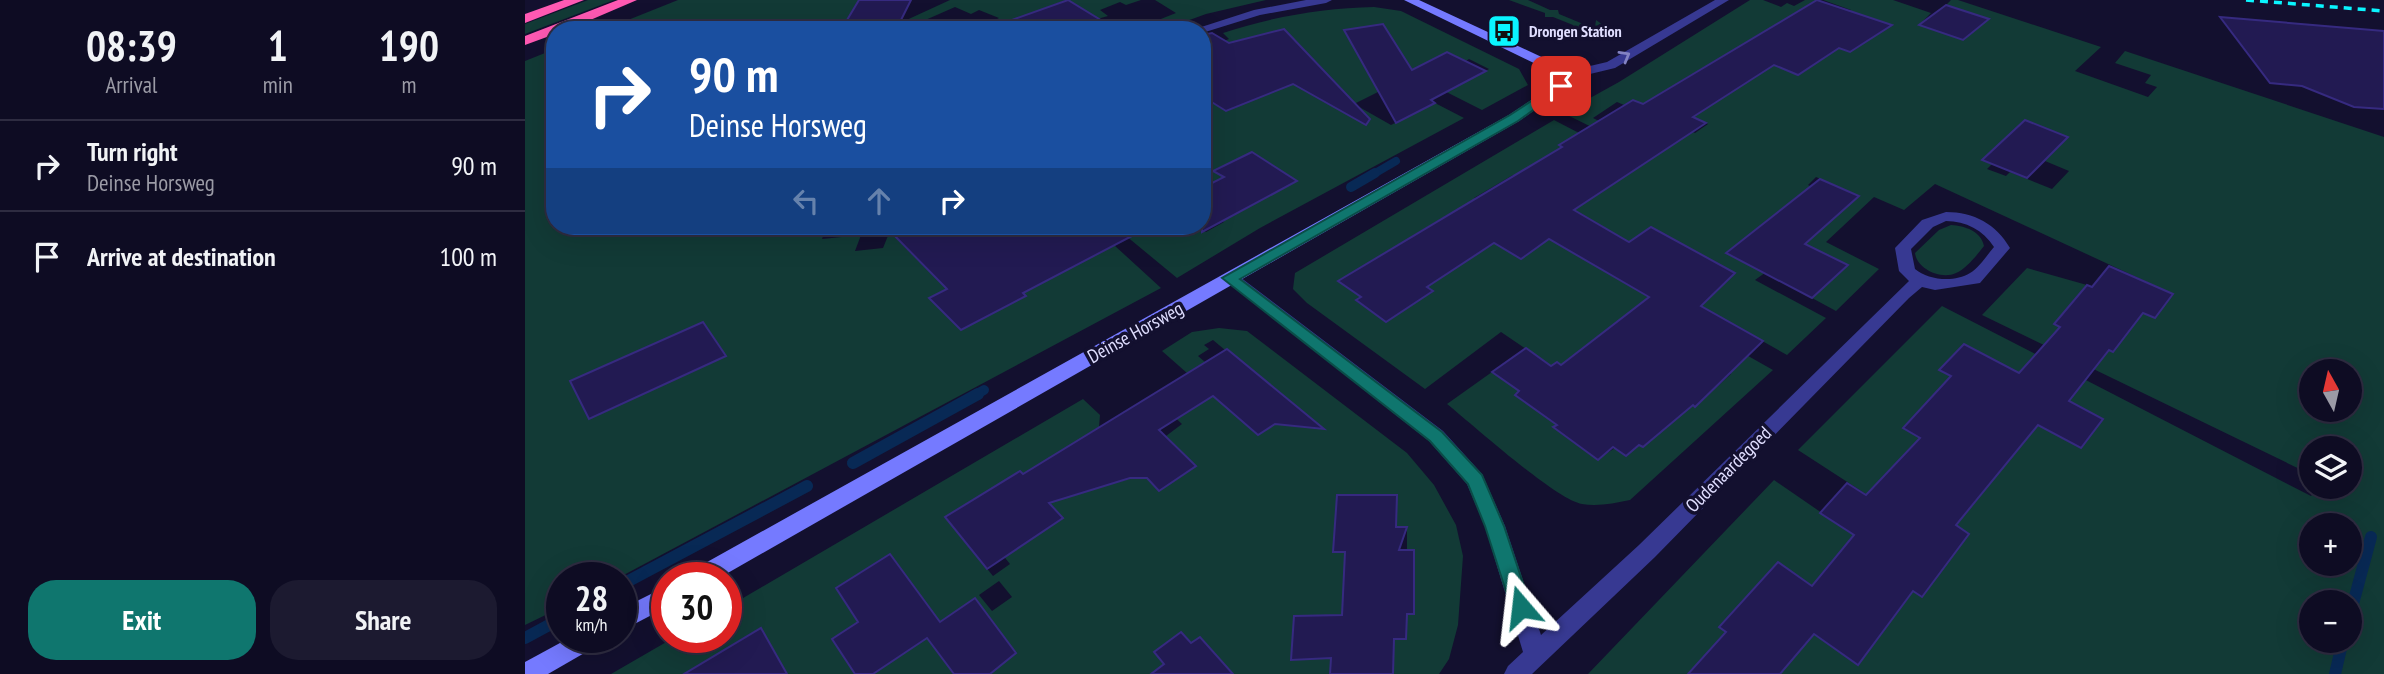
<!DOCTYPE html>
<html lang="en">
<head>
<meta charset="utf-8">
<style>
  body { margin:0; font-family:"PT Sans Narrow",sans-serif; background:#1c1a30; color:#f1f3f6; height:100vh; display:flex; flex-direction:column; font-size:26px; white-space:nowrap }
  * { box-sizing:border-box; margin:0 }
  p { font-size:23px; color:#9b9ba6 }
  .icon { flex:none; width:38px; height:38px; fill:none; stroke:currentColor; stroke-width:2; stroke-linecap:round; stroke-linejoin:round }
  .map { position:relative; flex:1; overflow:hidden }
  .sheet { display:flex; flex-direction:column; background:#0e0c23; width:525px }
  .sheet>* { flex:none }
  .hud { position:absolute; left:21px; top:21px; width:665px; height:214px; border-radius:28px; box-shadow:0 7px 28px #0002,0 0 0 2px #2e2c41; background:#1a4fa0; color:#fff; overflow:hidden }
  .needle { width:46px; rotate:352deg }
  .controls { position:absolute; left:1774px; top:359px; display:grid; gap:14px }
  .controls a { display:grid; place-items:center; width:63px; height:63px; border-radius:50%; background:#0e0c23; box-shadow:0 7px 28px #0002,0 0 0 2px #2e2c41; font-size:35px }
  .speed { position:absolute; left:21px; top:562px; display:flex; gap:14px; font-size:35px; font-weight:700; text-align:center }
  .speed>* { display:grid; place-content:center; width:91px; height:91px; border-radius:50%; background:#0e0c23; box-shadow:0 7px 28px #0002,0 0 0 2px #2e2c41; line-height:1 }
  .speed small { font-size:18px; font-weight:400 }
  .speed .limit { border:10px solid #d22; background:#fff; color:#111 }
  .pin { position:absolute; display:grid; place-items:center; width:60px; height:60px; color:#fff; margin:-30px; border-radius:14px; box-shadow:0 4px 10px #0006 }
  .me { position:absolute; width:77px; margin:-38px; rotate:343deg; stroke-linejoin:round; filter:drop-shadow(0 0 5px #0008) }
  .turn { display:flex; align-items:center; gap:24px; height:147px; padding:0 28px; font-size:32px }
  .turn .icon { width:91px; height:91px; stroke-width:2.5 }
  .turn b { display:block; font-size:49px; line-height:60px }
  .lanes { display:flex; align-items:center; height:66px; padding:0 28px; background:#0003; justify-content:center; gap:35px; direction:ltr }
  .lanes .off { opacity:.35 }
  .eta { display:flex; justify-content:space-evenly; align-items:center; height:119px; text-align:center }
  .eta b { font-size:42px; font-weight:700; line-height:49px }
  .action { display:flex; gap:14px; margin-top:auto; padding:14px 28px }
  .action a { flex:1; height:80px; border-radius:28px; background:#0f766e; color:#fff; font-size:28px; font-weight:700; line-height:80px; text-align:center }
  .action a+a { background:#1c1a30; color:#f1f3f6 }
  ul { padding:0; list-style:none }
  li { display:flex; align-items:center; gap:21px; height:91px; padding:0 28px; border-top:2px solid #2e2c41 }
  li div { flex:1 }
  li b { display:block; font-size:26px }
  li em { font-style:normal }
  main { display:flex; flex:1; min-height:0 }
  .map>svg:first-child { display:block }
  .green { fill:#123a36; fill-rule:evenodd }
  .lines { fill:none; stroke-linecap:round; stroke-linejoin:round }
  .stream-far2 { stroke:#082955; stroke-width:8 }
  .stream-far1 { stroke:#082955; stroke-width:10 }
  .stream { stroke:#082955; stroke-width:12 }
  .building { fill:#221a52; stroke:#362a80; stroke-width:2 }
  .street { fill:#373992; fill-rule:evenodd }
  .secondary { fill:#757aff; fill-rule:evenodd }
  .highway { fill:#ff59b3; fill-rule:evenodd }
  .rail { stroke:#0af5ff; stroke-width:3.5; stroke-dasharray:8 6; stroke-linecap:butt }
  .oneway { stroke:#8383c3 }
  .route { fill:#0f766e; stroke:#0a4d48; stroke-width:2 }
  .labels { text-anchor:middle; stroke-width:7; stroke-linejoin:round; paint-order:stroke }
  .far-poi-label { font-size:16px; font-weight:bold; fill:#e0deff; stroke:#13102f; text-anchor:start }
  .street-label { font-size:19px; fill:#e0deff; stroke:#13102f }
</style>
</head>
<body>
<main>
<section class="sheet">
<div class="eta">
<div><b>08:39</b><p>Arrival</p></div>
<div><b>1</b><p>min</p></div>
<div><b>190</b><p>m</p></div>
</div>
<ul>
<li><svg class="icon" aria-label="right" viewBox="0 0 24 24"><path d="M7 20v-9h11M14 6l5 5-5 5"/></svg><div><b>Turn right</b><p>Deinse Horsweg</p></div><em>90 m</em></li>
<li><svg class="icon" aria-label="arrive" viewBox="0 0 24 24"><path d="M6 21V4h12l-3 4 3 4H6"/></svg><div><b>Arrive at destination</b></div><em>100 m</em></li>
</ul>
<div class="action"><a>Exit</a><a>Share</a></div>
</section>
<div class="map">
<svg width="1859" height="674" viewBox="0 0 1859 674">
  <rect width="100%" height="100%" fill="#13102f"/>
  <g class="green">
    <path d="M63,0H89L0,34V24Z"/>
    <path d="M153,0H334L327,13L342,30H286L269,23L253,30H78Z"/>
    <path d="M425,0H541L522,7L531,30H450L474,18L454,10L446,14L430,7L389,25L399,30H369L375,23Z"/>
    <path d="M543,0H616L601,5L595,2L575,10L583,16L565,21L555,7Z"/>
    <path d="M630,0H741L681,14L637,30H608L651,13Z"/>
    <path d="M984,0H1003L1025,10H1033L1034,14L1063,26L1070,27L1071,20L1081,27C1073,37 1061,41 1049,37L1048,25L1028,17H1020V13Z"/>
    <path d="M1225,0H1238L1256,7L1262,3L1269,6L1280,0H1294L1275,12L1322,14L1326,10L1298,0H1368L1406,13L1394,25L1438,40L1463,19L1421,5L1426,0H1433L1576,47L1550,71L1623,97L1632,87L1620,83L1626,75L1590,63L1600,51L1859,137V674H1063L1249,480L1329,535L1320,546L1397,597L1435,546L1384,522L1273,450L1417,306L1786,496L1793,487L1825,486V448H1787V475L1457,315L1502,268L1562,285L1530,324L1588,352L1618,313L1630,318L1648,294L1410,184L1379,210L1349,197L1301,242L1354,269L1311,311L1287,298L1323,265L1280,244L1230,280L1301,318L1262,355L1193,316L1154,317L1248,370L1105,500C1089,503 1073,507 1057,504C1031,500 947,424 922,404L967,372L994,391L991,395L1021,417L1024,415L1035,423L1029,428L1073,460C1086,449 1101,440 1118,447L1130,437L1032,362L1026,366L976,332L900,389L782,303L768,289L770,273L1029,120L1054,133L1035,145L1041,149L1128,157L1038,113L1094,82ZM1167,74L1207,92L1177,111L1135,94ZM1108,100L1143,116L1153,110L1183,124L1170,133L1151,124L1086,127L1068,118L1092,102L1099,105ZM1500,120L1543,137L1520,161L1544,171L1527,189L1485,172L1481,176L1462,169L1467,164L1458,160ZM988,175L1057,215L976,214L949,198ZM1291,177L1334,196V197L1325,204L1283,185ZM924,214L970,242L915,254L887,236ZM814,281L908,291L861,322L831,301L836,297ZM1104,313L1206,374L1170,406ZM1439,344L1476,364L1491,376L1500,366L1544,401L1578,419L1556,448L1415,370ZM1787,371H1825V410H1787ZM1396,408L1444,509L1371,464L1395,438L1378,428ZM1787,525H1825V564H1787ZM1253,562L1356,634L1333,665L1289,634L1256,673L1194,627ZM1787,602H1825V640H1787Z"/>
    <path d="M849,7L876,11L994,69L1003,85L957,110L858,60L873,82L829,104L866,125L910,103L939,118L735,228L652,278L589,226H614L629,237C647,228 662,219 681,232L699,222L677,206V49L704,39L698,33C746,17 798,8 849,7ZM922,52L941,61L944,59L964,69L946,79L895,67ZM727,152L771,181L699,177L689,171Z"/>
    <path d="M30,49V226H302L297,239L336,235L330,251L358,248L367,226H409L425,241L453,226H519L532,237L589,245L636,288L95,577L37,578V607L0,625V61ZM406,272L501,296L405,298L422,289Z"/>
    <path d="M1426,225C1440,226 1456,231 1459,246C1452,255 1441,269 1431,273C1416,280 1392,269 1390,253L1414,230Z"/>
    <path d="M694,328L722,331L882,453L909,485L931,525L938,556L933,625L924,659L914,674H856L868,673L869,639H881L882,614H889L882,550V527H871L872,495L812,496L808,551L820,552L817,615L769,616L766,659L806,658L805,674H708L675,637L666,643L656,632L629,652L639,664L632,674H465L491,653L474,630L429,674H348L418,627L365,554L311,588L333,622L308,639L330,674H262L235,628L159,674H86L150,637H201V608L558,399L575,415L574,427L542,447L579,486L608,478L621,477L634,491L671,466L641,436L657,424L626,395L635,390L661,413L680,389L751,423L777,412L702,349L700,350L688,340L679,345L684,349L673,356L680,362L662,373L637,351L667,332ZM420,517L468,543L485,564L468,576ZM474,581L487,597L467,611L454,595Z"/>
  </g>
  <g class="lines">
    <path class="stream-far2" d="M847,175L871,161"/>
    <g class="stream-far1">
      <path d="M826,187L850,173"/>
      <path d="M450,395L459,390"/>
    </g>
    <g class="stream">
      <path d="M328,463L453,394"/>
      <path d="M96,585L282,486"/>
      <path d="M1825,615L1846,537"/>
      <path d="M0,638L37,618"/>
      <path d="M1810,674L1818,640"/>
    </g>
  </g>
  <g class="building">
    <path d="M334,0H386L371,30H316Z"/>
    <path d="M543,0L592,30H470V26Z"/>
    <path d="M1292,0L1367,25L1325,52L1314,48L1273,75L1249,65L1168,117L1181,123L1049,210L1104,242L1126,227L1210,273L1176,306L1238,341L1170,407L1168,405L1118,447L1114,445L1101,456L1088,447L1073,460L1028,427L1032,425L990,395L994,391L967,372L1001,348L1026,366L1032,362L1036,365L1124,297L1024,239L996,259L969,243L902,287L908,291L861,322L831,300L836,297L813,281L1037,147L1034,145L1108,100L1118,104Z"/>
    <path d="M1421,5L1464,19L1438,40L1394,25Z"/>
    <path d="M1695,17L1859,31V109L1829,107L1777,86L1745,83Z"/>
    <path d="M858,24L887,70L922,52L961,71L906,100L910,103L871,123L819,30Z"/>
    <path d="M759,29L845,119L841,125L768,84L701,111L677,96V35L687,33L704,43Z"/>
    <path d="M1500,120L1543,137L1502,178L1457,160Z"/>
    <path d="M727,152L772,181L677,232V188L699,177L688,171Z"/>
    <path d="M1295,179L1334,196L1280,244L1323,265L1287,298L1201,253Z"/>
    <path d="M360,226H626L498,293L501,296L436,330L404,298L422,289Z"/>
    <path d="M1584,266L1648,294L1630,318L1618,313L1588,352L1584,350L1544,401L1578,419L1556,448L1513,425L1431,525L1444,534L1397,597L1388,591L1333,665L1289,634L1255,674H1163L1201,632L1194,627L1253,562L1287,586L1329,535L1295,513L1322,483L1341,495L1395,438L1378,428L1426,376L1414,370L1439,344L1494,373L1535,327L1529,324L1562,285L1567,287Z"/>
    <path d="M178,322L201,356L64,419L45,381Z"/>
    <path d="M702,349L799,429L750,424L733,435L688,396L634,430L671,466L634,491L622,478H605L524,503L538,518L462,569L420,517L495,471L498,474Z"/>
    <path d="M812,495H872L871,527H882L874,550H889V614H882L881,639H869L868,674H805L806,658L766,660L769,616L817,615L820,552H808Z"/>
    <path d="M365,554L415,622L450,598L491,653L465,674H429L402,638L348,674H330L307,639L333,622L311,588Z"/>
    <path d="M236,628L262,674H159Z"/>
    <path d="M656,632L666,643L675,637L708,674H626L639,664L629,652Z"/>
  </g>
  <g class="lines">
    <g class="street">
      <path d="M781,0H807L801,3L735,15L677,33V30H667L729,10Z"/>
      <path d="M1190,0H1204L1090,68L1036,81L1030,77L1031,74L1082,62Z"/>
      <path d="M1421,212C1449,212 1471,224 1485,248L1455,283L1410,290L1397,287L1384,298L1130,557L1007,674H979L983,666L998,652L960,526L942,484L904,441L697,278L705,273L711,274L918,431L957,474L980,526L1016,635L1114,545L1384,281L1374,271L1370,248L1397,220ZM1421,221C1441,221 1458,230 1469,247C1462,255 1454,268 1445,273C1429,283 1403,280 1390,269L1386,249L1408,227Z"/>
    </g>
    <g class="secondary">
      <path d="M879,0H894L1023,60L1041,74L1043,86L994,121L194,578H163L166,571L984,115L1029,85L1030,78L1015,66Z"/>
      <path d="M142,586V607L96,631V609Z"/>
      <path d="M46,637H78L75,644L23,674H0V662Z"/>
    </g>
    <g class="highway">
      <path d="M39,0H59L0,23V14Z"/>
      <path d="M93,0H112L42,30H30V34L0,45V36Z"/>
    </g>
    <path class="rail" d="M1721,0L1859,11"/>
  </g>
  <defs><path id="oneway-chevron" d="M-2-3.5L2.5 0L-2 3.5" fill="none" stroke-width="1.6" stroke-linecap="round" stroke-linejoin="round" transform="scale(1.75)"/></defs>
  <use class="oneway" href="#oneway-chevron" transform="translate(1100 56) rotate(-30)"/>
  <path class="route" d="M1032,84L1042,86L993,121L715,279L917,432L957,475L979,526L1006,607L1003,614L996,616L989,614L986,607L960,526L943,484L905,441L697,278L985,115Z"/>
  <defs>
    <symbol id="bus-square" viewBox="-11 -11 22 22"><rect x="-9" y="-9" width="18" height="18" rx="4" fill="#0af5ff" stroke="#13102f"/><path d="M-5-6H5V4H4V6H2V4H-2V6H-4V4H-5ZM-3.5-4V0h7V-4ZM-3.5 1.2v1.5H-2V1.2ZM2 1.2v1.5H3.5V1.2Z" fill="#111"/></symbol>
  </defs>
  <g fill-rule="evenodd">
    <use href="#bus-square" x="960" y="12" width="38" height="38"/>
  </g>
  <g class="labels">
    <g class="far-poi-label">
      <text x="1004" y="37">Drongen Station</text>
    </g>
    <g class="street-label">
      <text transform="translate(610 332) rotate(-29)" y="7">Deinse Horsweg</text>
      <text transform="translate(1203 469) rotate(-45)" y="7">Oudenaardegoed</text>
    </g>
  </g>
</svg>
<div class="controls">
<a><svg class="needle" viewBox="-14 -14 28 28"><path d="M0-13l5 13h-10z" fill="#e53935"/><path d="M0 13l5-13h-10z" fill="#9b9ba6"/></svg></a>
<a><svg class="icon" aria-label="layers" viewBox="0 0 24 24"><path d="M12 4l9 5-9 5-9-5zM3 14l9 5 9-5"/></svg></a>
<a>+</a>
<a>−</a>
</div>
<div class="speed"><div>28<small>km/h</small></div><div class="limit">30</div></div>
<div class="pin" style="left:1036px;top:86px;background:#d93025"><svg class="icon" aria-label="arrive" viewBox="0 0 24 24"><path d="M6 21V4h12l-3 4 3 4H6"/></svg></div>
<svg class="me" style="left:996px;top:607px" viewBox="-20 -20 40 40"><path d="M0-17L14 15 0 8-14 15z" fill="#0f766e" stroke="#fff" stroke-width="4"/></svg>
<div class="hud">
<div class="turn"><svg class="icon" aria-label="right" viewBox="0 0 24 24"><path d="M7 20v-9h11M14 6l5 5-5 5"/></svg><div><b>90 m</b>Deinse Horsweg</div></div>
<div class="lanes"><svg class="icon off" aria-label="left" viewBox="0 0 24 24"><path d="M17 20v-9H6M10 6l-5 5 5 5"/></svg><svg class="icon off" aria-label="ahead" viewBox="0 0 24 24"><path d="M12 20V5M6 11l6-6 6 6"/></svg><svg class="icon" aria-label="right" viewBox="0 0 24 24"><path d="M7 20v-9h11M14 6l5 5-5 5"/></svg></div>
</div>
</div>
</main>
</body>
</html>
